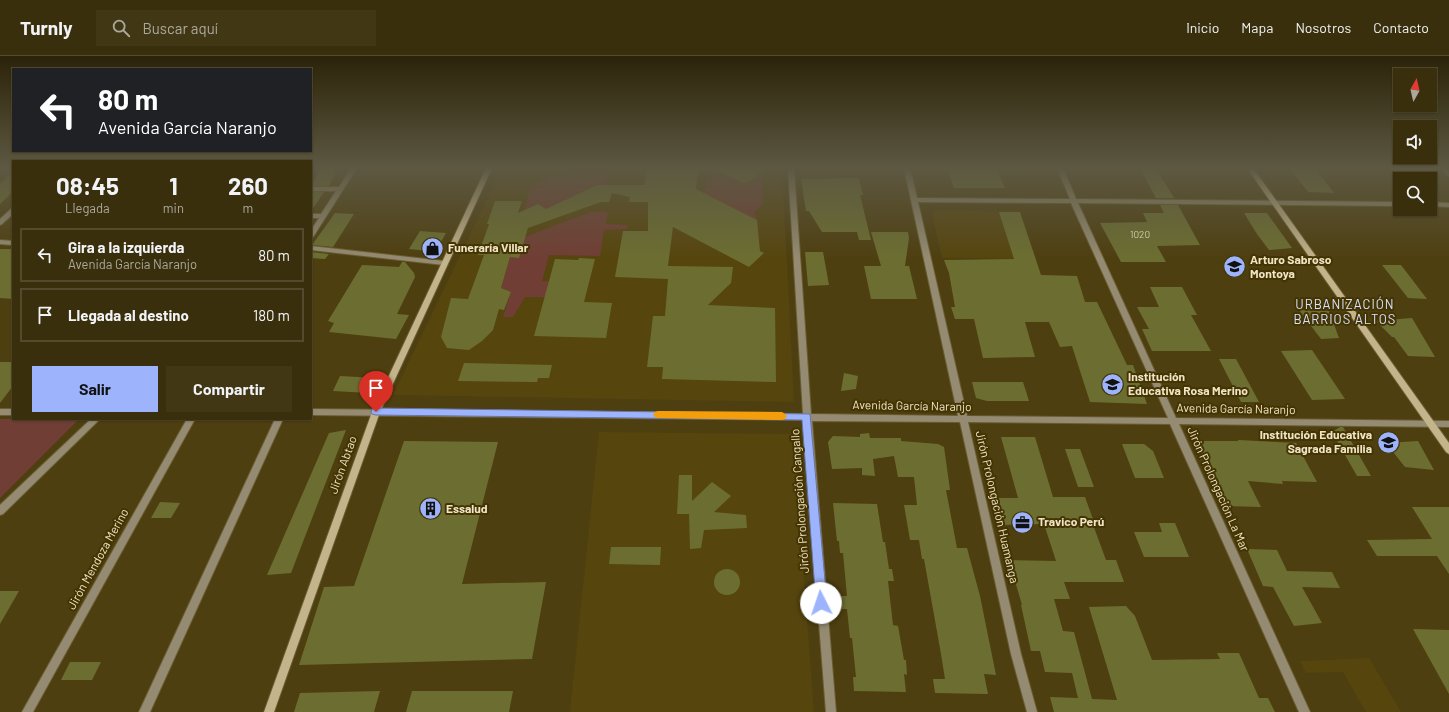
<!DOCTYPE html>
<html lang="es">
<head>
<meta charset="utf-8">
<style>
  body { margin:0; font-family:Barlow,sans-serif; background:#413715; color:#f1f3f6; height:100vh; display:flex; flex-direction:column; font-size:15px; white-space:nowrap }
  * { box-sizing:border-box; margin:0 }
  p { font-size:13px; color:#aba99d }
  .icon { flex:none; width:22px; height:22px; fill:none; stroke:currentColor; stroke-width:2; stroke-linecap:round; stroke-linejoin:round }
  .map { position:relative; flex:1; overflow:hidden }
  .panel { position:absolute; left:12px; top:104px; width:300px; height:260px; display:flex; flex-direction:column; background:#3a2f0c; border-radius:0px; box-shadow:0 1px 3px #0004,0 0 0 1px #544a2d }
  .panel>* { flex:none }
  .guide { position:absolute; left:12px; top:12px; width:300px; height:84px; border-radius:0px; box-shadow:0 1px 3px #0004,0 0 0 1px #544a2d; background:#202124; color:#fff; overflow:hidden }
  .needle { width:26px; rotate:8deg }
  .fabs { position:absolute; left:1393px; top:12px; display:grid; gap:8px }
  .fabs a { display:grid; place-items:center; width:44px; height:44px; border-radius:0px; background:#3a2f0c; box-shadow:0 1px 3px #0004,0 0 0 1px #544a2d; font-size:20px }
  .pin { position:absolute; display:grid; place-items:center; width:34px; height:34px; color:#fff; margin:-41px -17px; border-radius:50% 50% 50% 0; rotate:-45deg; box-shadow:0 0 4px #0007 }
  .pin .icon { rotate:45deg }
  .me { position:absolute; width:44px; margin:-22px; rotate:356deg; stroke-linejoin:round; filter:drop-shadow(0 0 3px #0008) }
  .turn { display:flex; align-items:center; gap:14px; height:84px; padding:0 20px; font-size:18px }
  .turn .icon { width:52px; height:52px; stroke-width:2.5 }
  .turn b { display:block; font-size:28px; line-height:34px }
  .eta { display:flex; justify-content:space-evenly; align-items:center; height:68px; text-align:center }
  .eta b { font-size:24px; font-weight:700; line-height:28px }
  .cta { display:flex; gap:8px; margin-top:auto; padding:8px 20px }
  .cta a { flex:1; height:46px; border-radius:0px; background:#9db4fd; color:#111; font-size:16px; font-weight:700; line-height:46px; text-align:center }
  .cta a+a { background:#413715; color:#f1f3f6 }
  ul { padding:0; list-style:none }
  li { display:flex; align-items:center; gap:12px; height:54px; margin:0 8px 6px; padding:0 12px; border:2px solid #544a2d; border-radius:0px }
  li div { flex:1 }
  li b { display:block; font-size:15px }
  li em { font-style:normal }
  header { display:flex; align-items:center; gap:24px; box-sizing:border-box; height:56px; padding:0 20px; background:#3a2f0c; border-bottom:1px solid #544a2d }
  header strong { font-size:19px }
  nav { display:flex; gap:22px; margin-inline-start:auto; font-size:14px }
  .search { width:280px; height:36px; background:#413715; display:flex; align-items:center; gap:10px; box-sizing:border-box; padding:0 14px; border-radius:0px; color:#aba99d; font-size:15px }
  .map>svg:first-child { display:block }
  .built { fill:#56450d }
  .green { fill:#713e35 }
  .building { fill:#6c6e31 }
  .lines { fill:none; stroke-linecap:round; stroke-linejoin:round }
  .street-casing { stroke:#6b5d31; stroke-width:2 }
  .secondary-casing { stroke:#6b5d31; stroke-width:2 }
  .street { fill:#948b72; fill-rule:evenodd }
  .secondary { fill:#c3b48c; fill-rule:evenodd }
  .route { fill:#9db4fd; stroke:#6675a4 }
  .slow { fill:#f59e0b }
  .labels { text-anchor:middle; stroke-width:4; stroke-linejoin:round; paint-order:stroke }
  .number-label { font-size:10px; fill:#cfc7a2 }
  .poi-label { font-size:12px; font-weight:bold; fill:#f0e5c7; stroke:#433402; text-anchor:start }
  .street-label { font-size:12px; fill:#f0e5c7; stroke:#433402 }
  .neighbourhood-label { font-size:13px; letter-spacing:1px; fill:#d8e2fe; stroke:#433402 }
</style>
</head>
<body>
<header>
<strong>Turnly</strong>
<div class="search"><svg class="icon" aria-label="search" viewBox="0 0 24 24"><circle cx="10" cy="10" r="6"/><path d="M15 15l6 6"/></svg>Buscar aquí</div>
<nav><a>Inicio</a><a>Mapa</a><a>Nosotros</a><a>Contacto</a></nav>
</header>
<div class="map">
<svg width="1449" height="656" viewBox="0 0 1449 656">
  <rect width="100%" height="100%" fill="#4e3f10"/>
  <g class="built">
    <path d="M0,112H13V137L0,150Z"/>
    <path d="M502,112H782L794,346L393,339Z"/>
    <path d="M936,154L1020,156L1036,203L942,202L932,158Z"/>
    <path d="M599,376L793,378L814,656H570Z"/>
    <path d="M1369,602L1401,656H1366L1343,616L1306,617L1300,605Z"/>
  </g>
  <g class="green">
    <path d="M573,112H610L606,129H596L546,153L538,148L525,154L530,131Z"/>
    <path d="M709,112L743,127L749,126L762,114L763,148L754,156L757,164L704,137Z"/>
    <path d="M590,156H608L606,168L627,169V173L604,174L600,200L549,199L542,225L572,226L562,241H525L513,261H503L511,236L501,232L510,201L525,181Z"/>
    <path d="M0,363H79L0,442Z"/>
  </g>
  <g class="building">
    <path d="M321,112H338L329,130H311Z"/>
    <path d="M647,112H699L696,133L757,164L760,195L764,197L749,211L673,171L668,210L733,211L731,227L708,249L775,252L776,326L662,323L663,311H647L653,260H665L668,223L615,221L623,175H648V146H629L630,141L612,137L609,146H601L528,172L519,202L510,201L501,232L511,236L504,254L499,253L493,274L482,285L469,294L447,292L441,281L451,242L468,243L484,199H478L489,168H487L495,145H522L518,157L538,148L546,153L597,129H644Z"/>
    <path d="M711,112H765L749,126L743,127Z"/>
    <path d="M947,112H996L1005,132H954Z"/>
    <path d="M1140,112H1156L1174,142H1156Z"/>
    <path d="M1289,112H1315L1334,137L1308,136Z"/>
    <path d="M13,115V135L0,148V128Z"/>
    <path d="M859,122L863,139H860L871,184H859L857,176H822L809,155H806L801,123Z"/>
    <path d="M311,136H324L311,155Z"/>
    <path d="M1160,149H1178L1200,189L1157,190L1166,206H1121L1100,167L1147,166L1143,157H1164Z"/>
    <path d="M999,156H1020L1041,219L1077,220L1085,246H1097L1127,309H1133L1147,348L1090,346L1072,290L1060,291L1049,266H1025L1035,301L983,302L974,263H955L951,251H955L949,217L944,204L1014,203Z"/>
    <path d="M335,157L354,158L333,191L312,189Z"/>
    <path d="M1244,157H1267L1292,192L1269,194L1257,178Z"/>
    <path d="M420,175L446,177L437,193L428,195L409,193Z"/>
    <path d="M871,176H908L909,182L905,210H909L917,243H871L864,210H881Z"/>
    <path d="M0,193H13V243L0,242Z"/>
    <path d="M311,196L329,198L325,203L311,202Z"/>
    <path d="M805,196H823L829,229L808,230Z"/>
    <path d="M579,202L595,203L584,246L612,247L606,282L534,280L555,203L578,204Z"/>
    <path d="M402,206H405L414,217L415,221L397,258L409,259L396,283L329,276L334,267L328,265L362,209L399,211Z"/>
    <path d="M1382,209H1401L1427,243L1408,242Z"/>
    <path d="M1150,231H1182L1197,259H1191L1211,295H1152L1142,273H1149L1137,251H1159Z"/>
    <path d="M1299,254L1329,255L1339,282L1321,283Z"/>
    <path d="M1412,262L1435,301L1408,300L1394,281H1392L1376,265Z"/>
    <path d="M1312,294L1345,343L1312,344L1281,295Z"/>
    <path d="M1219,303H1236L1259,346H1241Z"/>
    <path d="M0,306H13V330L0,347Z"/>
    <path d="M464,307L552,309L549,322H538L537,326L458,325Z"/>
    <path d="M844,317L858,320L856,333L841,335Z"/>
    <path d="M340,320L376,322L369,337L333,335Z"/>
    <path d="M972,326H1023L1029,345H987L976,342Z"/>
    <path d="M1340,371H1343L1371,420H1357L1332,376Z"/>
    <path d="M346,374L291,517L267,519L329,377Z"/>
    <path d="M869,377L870,382H901V385L938,388L944,391L950,434H946L957,492H967L980,540L996,619L984,618L988,638L935,637L933,623H945L941,598L924,503H922L919,484H910L904,449H917L914,421H898L894,400L873,403L875,420L862,419V412L832,413L828,386L833,380L860,381V378Z"/>
    <path d="M1001,381H1035L1053,441H1085L1094,466H1092L1106,504H1116L1124,526H1064L1070,543H1054L1063,575L1074,576L1092,643L1117,644L1089,551L1126,550L1135,560L1152,604L1220,603L1217,597H1239L1259,642H1268L1275,656H1054L1050,641L1078,642L1072,617L1045,616L1040,595H1031L1021,549H1022L1009,504L1056,505L1044,468L1002,469L994,442H1018Z"/>
    <path d="M1238,384L1296,387L1317,426L1282,425L1283,428L1248,425L1261,451L1225,450L1198,390L1201,385H1238Z"/>
    <path d="M404,385L498,386L462,528L546,526L532,603L299,609L324,531L354,530Z"/>
    <path d="M1418,385L1434,414L1405,411L1386,387Z"/>
    <path d="M1122,388H1144L1153,395L1164,422H1135Z"/>
    <path d="M1065,393H1080L1094,431H1078Z"/>
    <path d="M679,419H692V445L712,426L731,440L714,456L746,459L747,472L704,474L701,492L690,493L689,458H677Z"/>
    <path d="M160,446L180,447L171,462H151Z"/>
    <path d="M833,447L877,448L883,486H885L889,513H892L894,525H888L893,569L898,570L904,604H906L907,619L904,618L906,636L854,635L853,621H856L852,582H850L847,553H842L841,540H847L843,497H840L839,485H837Z"/>
    <path d="M1412,451H1449V518L1437,500H1377L1367,484L1432,483Z"/>
    <path d="M1159,467H1175L1189,501H1144L1134,476H1162Z"/>
    <path d="M611,491H661L660,509L609,508Z"/>
    <path d="M1247,493L1277,494L1287,515L1332,516L1340,532L1302,531L1322,567L1294,570L1273,531L1263,530Z"/>
    <circle cx="727" cy="526" r="13"/>
    <path d="M0,535H19L0,568Z"/>
    <path d="M1413,573L1449,574V638Z"/>
    <path d="M70,606H101L92,624H61Z"/>
    <path d="M380,635L374,656H294L300,637Z"/>
    <path d="M412,635H513L509,656H406Z"/>
  </g>
  <g class="lines">
    <defs>
      <g id="street">
        <path d="M351,112H357L313,181H311V174L319,162H311V158H321L336,135H311V131H339Z"/>
        <path d="M788,112H794L811,358L958,360L904,112H910L917,142L1070,143L1057,112H1063L1076,143L1400,146V150L1078,147L1176,362L1449,365V371L1179,368L1310,656H1299L1170,368L968,366L1021,598L1037,656H1027L1011,598L960,366L812,365L836,656H826L803,364L311,359V353L803,358ZM918,146L1071,147L1168,362L967,360Z"/>
        <path d="M1440,112H1446L1449,114V120L1447,119Z"/>
        <path d="M1430,146L1449,147V151L1430,150Z"/>
        <path d="M13,152V158L2,168L0,169V163L11,153Z"/>
        <path d="M0,184L13,185V189L0,188Z"/>
        <path d="M311,190L444,205L447,207L444,209L311,194Z"/>
        <rect x="0" y="353" width="13" height="6"/>
        <path d="M91,363H100L3,458L0,459V449Z"/>
        <path d="M187,363H195L33,656H22Z"/>
        <path d="M275,363H283L150,656H139Z"/>
      </g>
      <g id="secondary">
        <path d="M486,112H492L380,356L274,656H264L372,356Z"/>
        <path d="M1247,112H1253L1449,387V398L1446,396Z"/>
      </g>
    </defs>
    <use href="#street" class="street-casing"/>
    <use href="#secondary" class="secondary-casing"/>
    <use href="#street" class="street"/>
    <use href="#secondary" class="secondary"/>
  </g>
  <linearGradient id="sky" x2="0" y2="1"><stop stop-color="#2b2309"/><stop offset="0.55" stop-color="#5d5842"/><stop offset="1" stop-color="#5d5842" stop-opacity="0"/></linearGradient>
  <rect width="1449" height="203" fill="url(#sky)"/>
  <path class="route" d="M376,352L810,358L827,547L825,551L821,552L817,551L816,547L802,364L376,359L372,358L371,356L372,353Z"/>
  <path class="slow" d="M658,355L782,356L785,358L787,360L785,363L782,364L658,362L655,361L653,359L655,356Z"/>
  <defs>
    <symbol id="shop-disc" viewBox="-11 -11 22 22"><circle r="9.5" fill="#9db4fd" stroke="#433402"/><path d="M-5-2.5h2.3a2.7 3.5 0 0 1 5.4 0H5L5.5 6h-11ZM-1.5-2.5h3a1.5 2.3 0 0 0-3 0Z" fill="#111"/></symbol>
    <symbol id="school-disc" viewBox="-11 -11 22 22"><circle r="9.5" fill="#9db4fd" stroke="#433402"/><path d="M0-5L7-2L0 1L-7-2ZM-4 1L0 2.5L4 1V4Q0 6-4 4Z" fill="#111"/></symbol>
    <symbol id="building-disc" viewBox="-11 -11 22 22"><circle r="9.5" fill="#9db4fd" stroke="#433402"/><path d="M-4-6H4V6H1V3H-1V6H-4ZM-2.5-4.3h1.7v1.8h-1.7ZM.8-4.3h1.7v1.8H.8ZM-2.5-1h1.7V.8h-1.7ZM.8-1h1.7V.8H.8Z" fill="#111"/></symbol>
    <symbol id="office-disc" viewBox="-11 -11 22 22"><circle r="9.5" fill="#9db4fd" stroke="#433402"/><path d="M-6-3h4V-5.5h4V-3h4V5H-6ZM-1-4.5V-3h2v-1.5ZM-6 0V1H6V0Z" fill="#111"/></symbol>
  </defs>
  <g fill-rule="evenodd">
    <use href="#shop-disc" x="420" y="180" width="25" height="25"/>
    <use href="#school-disc" x="1222" y="198" width="25" height="25"/>
    <use href="#school-disc" x="1100" y="316" width="25" height="25"/>
    <use href="#school-disc" x="1376" y="374" width="25" height="25"/>
    <use href="#building-disc" x="418" y="440" width="25" height="25"/>
    <use href="#office-disc" x="1010" y="454" width="25" height="25"/>
  </g>
  <g class="labels">
    <g class="number-label">
      <text x="1140" y="182">1020</text>
    </g>
    <g class="poi-label">
      <text x="448" y="196">Funeraría Villar</text>
      <text x="1250" y="208">Arturo Sabroso<tspan x="1250" dy="14">Montoya</tspan></text>
      <text x="1128" y="325">Institución<tspan x="1128" dy="14">Educativa Rosa Merino</tspan></text>
      <text x="1372" y="383" text-anchor="end">Institución Educativa<tspan x="1372" dy="14">Sagrada Familia</tspan></text>
      <text x="446" y="457">Essalud</text>
      <text x="1038" y="470">Travico Perú</text>
    </g>
    <g class="street-label">
      <text transform="translate(912 350) rotate(1)" y="4">Avenida García Naranjo</text>
      <text transform="translate(1236 353) rotate(1)" y="4">Avenida García Naranjo</text>
      <text transform="translate(343 409) rotate(-70)" y="4">Jirón Abtao</text>
      <text transform="translate(1218 433) rotate(66)" y="4">Jirón Prolongación La Mar</text>
      <text transform="translate(800 445) rotate(-94)" y="4">Jirón Prolongación Cangallo</text>
      <text transform="translate(997 451) rotate(77)" y="4">Jirón Prolongación Huamanga</text>
      <text transform="translate(98 503) rotate(-61)" y="4">Jirón Mendoza Merino</text>
    </g>
    <g class="neighbourhood-label">
      <text x="1345" y="253">URBANIZACIÓN<tspan x="1345" dy="15">BARRIOS ALTOS</tspan></text>
    </g>
  </g>
</svg>
<div class="fabs">
<a><svg class="needle" viewBox="-14 -14 28 28"><path d="M0-13l5 13h-10z" fill="#e53935"/><path d="M0 13l5-13h-10z" fill="#aba99d"/></svg></a>
<a><svg class="icon" aria-label="sound" viewBox="0 0 24 24"><path d="M4 9h4l5-4v14l-5-4H4zM17 9q2 3 0 6"/></svg></a>
<a><svg class="icon" aria-label="search" viewBox="0 0 24 24"><circle cx="10" cy="10" r="6"/><path d="M15 15l6 6"/></svg></a>
</div>
<div class="pin" style="left:376px;top:356px;background:#d93025"><svg class="icon" aria-label="arrive" viewBox="0 0 24 24"><path d="M6 21V4h12l-3 4 3 4H6"/></svg></div>
<svg class="me" style="left:821px;top:547px" viewBox="-20 -20 40 40"><circle r="19" fill="#fff"/><path d="M0-13L10 11 0 6-10 11z" fill="#9db4fd"/></svg>
<div class="guide">
<div class="turn"><svg class="icon" aria-label="left" viewBox="0 0 24 24"><path d="M17 20v-9H6M10 6l-5 5 5 5"/></svg><div><b>80 m</b>Avenida García Naranjo</div></div>
</div>
<section class="panel">
<div class="eta">
<div><b>08:45</b><p>Llegada</p></div>
<div><b>1</b><p>min</p></div>
<div><b>260</b><p>m</p></div>
</div>
<ul>
<li><svg class="icon" aria-label="left" viewBox="0 0 24 24"><path d="M17 20v-9H6M10 6l-5 5 5 5"/></svg><div><b>Gira a la izquierda</b><p>Avenida García Naranjo</p></div><em>80 m</em></li>
<li><svg class="icon" aria-label="arrive" viewBox="0 0 24 24"><path d="M6 21V4h12l-3 4 3 4H6"/></svg><div><b>Llegada al destino</b></div><em>180 m</em></li>
</ul>
<div class="cta"><a>Salir</a><a>Compartir</a></div>
</section>
</div>
</body>
</html>
